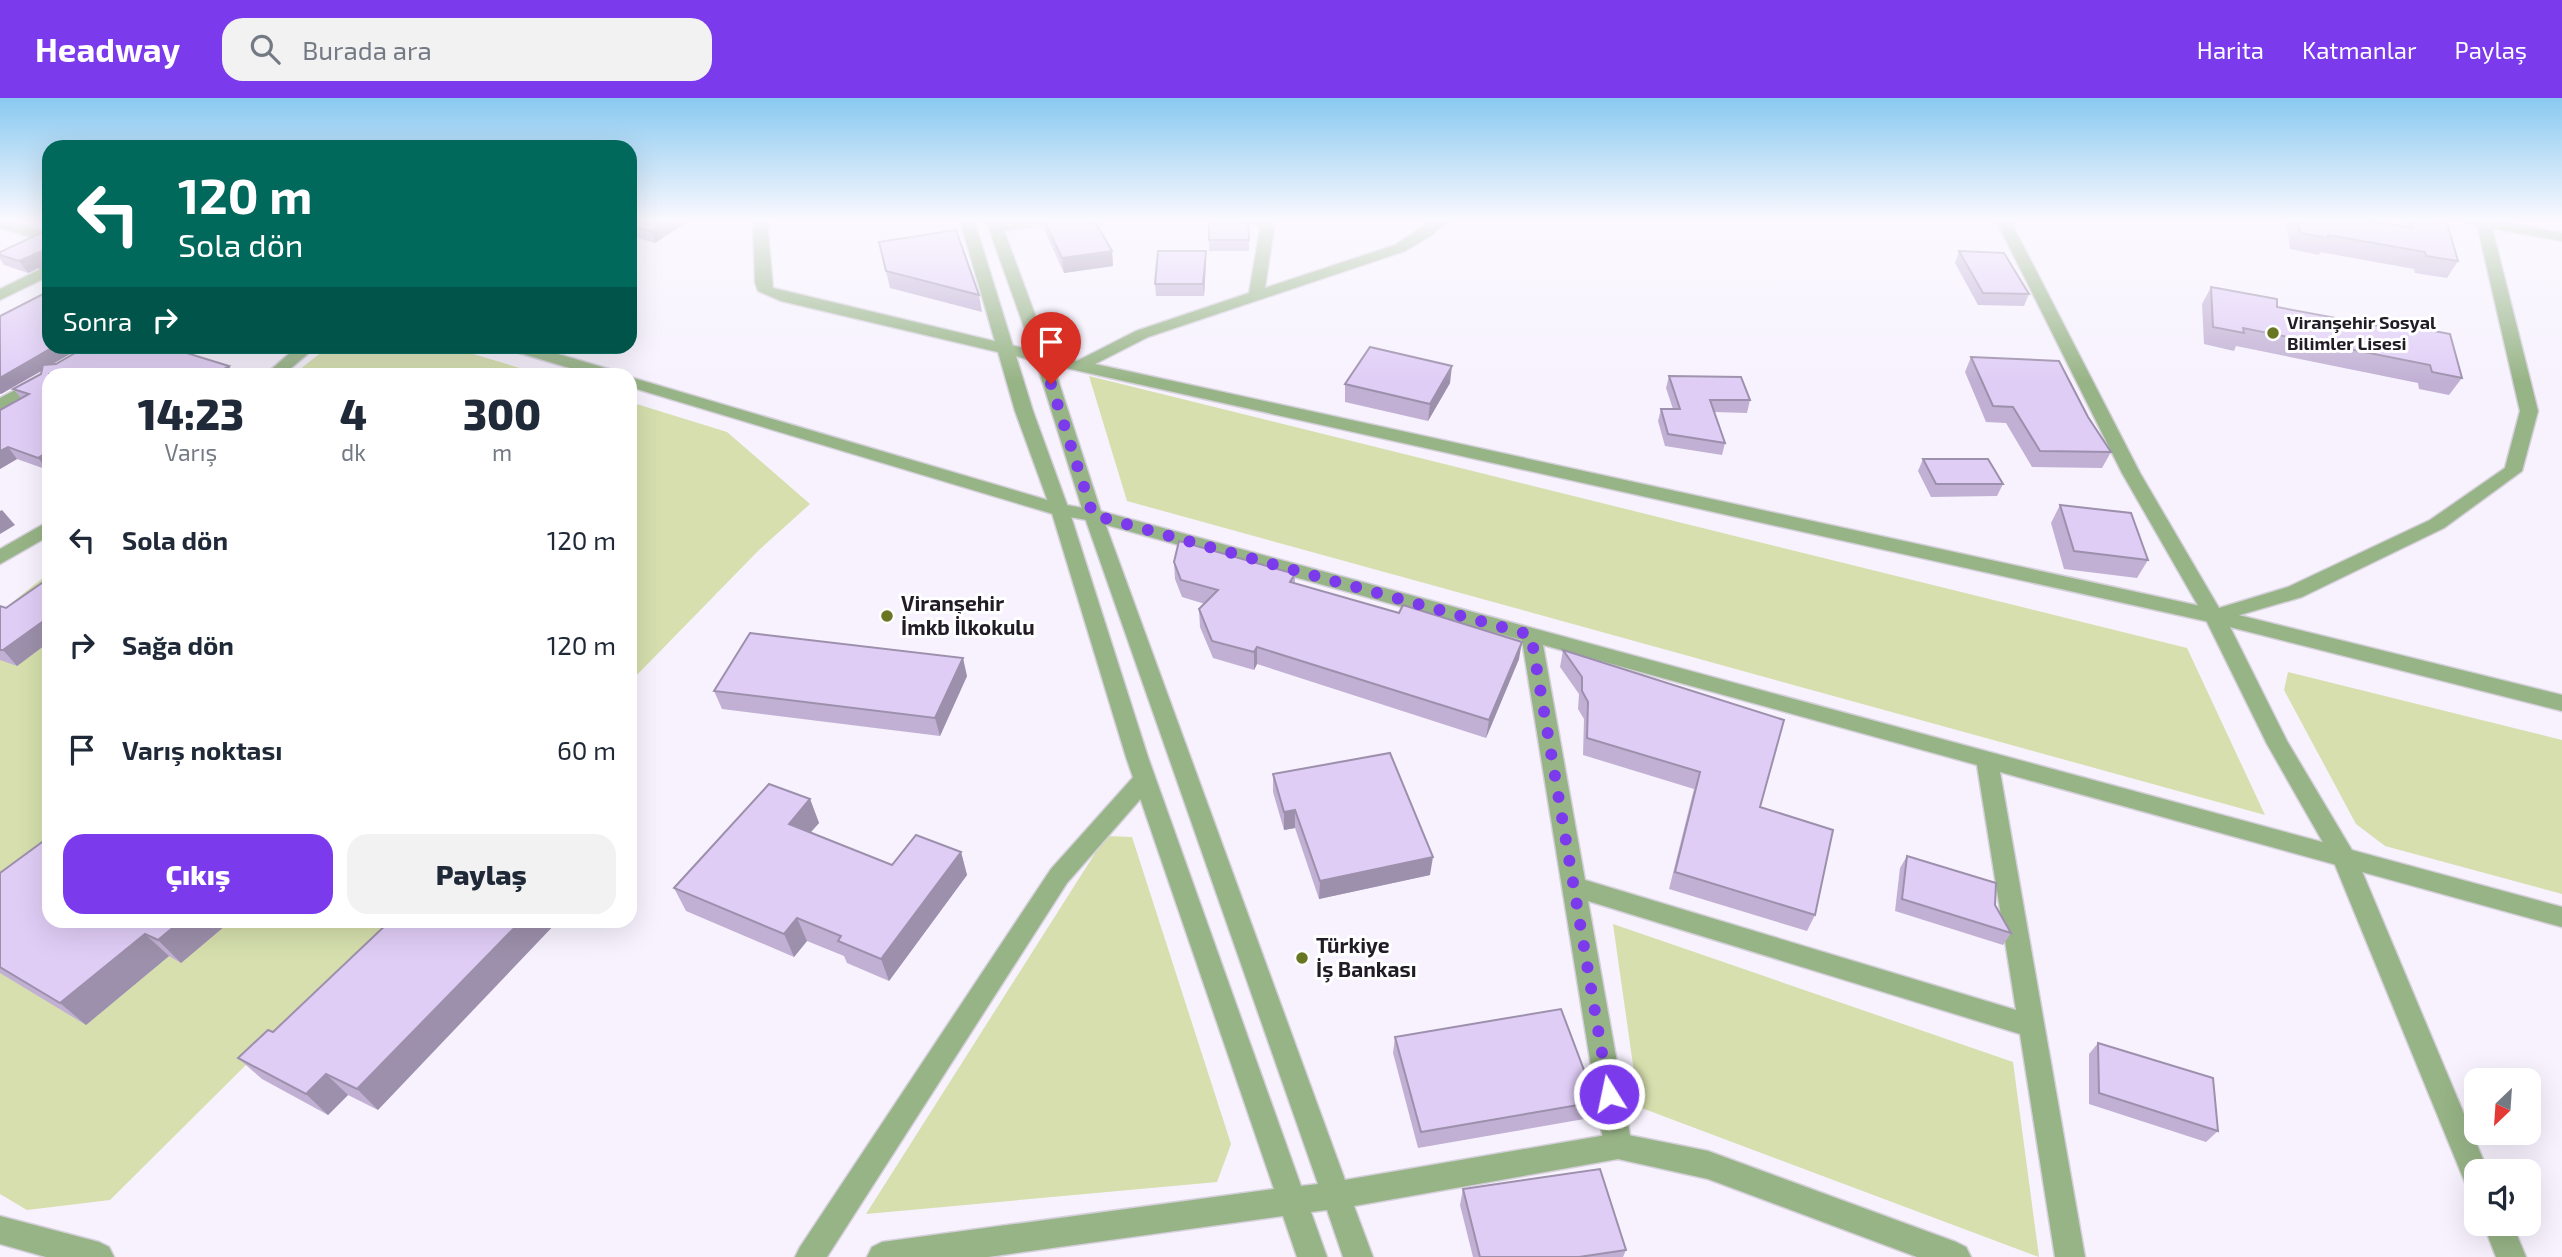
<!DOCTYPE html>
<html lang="tr">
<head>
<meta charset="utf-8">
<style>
  body { margin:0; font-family:"Exo 2",sans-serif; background:#f2f2f3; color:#1f2937; height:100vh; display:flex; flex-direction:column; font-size:26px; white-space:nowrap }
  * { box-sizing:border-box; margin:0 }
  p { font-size:23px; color:#747a83 }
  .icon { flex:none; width:38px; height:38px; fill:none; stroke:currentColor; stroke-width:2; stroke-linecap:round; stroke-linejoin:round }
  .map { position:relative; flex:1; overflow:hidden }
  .panel { position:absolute; left:42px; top:270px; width:595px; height:560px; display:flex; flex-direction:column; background:#fff; border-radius:21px; box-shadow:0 7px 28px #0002 }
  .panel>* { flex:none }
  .guide { position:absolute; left:42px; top:42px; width:595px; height:214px; border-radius:21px; box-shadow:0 7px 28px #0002; background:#00695c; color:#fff; overflow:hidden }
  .needle { width:46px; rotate:205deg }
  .buttons { position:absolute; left:2464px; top:970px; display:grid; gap:14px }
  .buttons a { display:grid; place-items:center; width:77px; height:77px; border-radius:14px; background:#fff; box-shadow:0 7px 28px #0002; font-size:35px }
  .pin { position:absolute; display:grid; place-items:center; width:60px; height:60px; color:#fff; margin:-72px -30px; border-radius:50% 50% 50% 0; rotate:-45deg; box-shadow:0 0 7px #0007 }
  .pin .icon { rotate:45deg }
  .me { position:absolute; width:77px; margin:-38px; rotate:350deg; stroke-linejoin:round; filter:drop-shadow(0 0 5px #0008) }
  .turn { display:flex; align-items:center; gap:24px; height:147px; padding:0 21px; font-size:32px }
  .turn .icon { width:91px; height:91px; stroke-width:2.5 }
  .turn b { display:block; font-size:49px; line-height:60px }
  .then { display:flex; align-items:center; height:66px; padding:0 21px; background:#0003; gap:14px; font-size:26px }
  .eta { display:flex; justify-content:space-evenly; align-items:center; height:119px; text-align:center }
  .eta b { font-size:42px; font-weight:800; line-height:49px }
  .cta { display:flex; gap:14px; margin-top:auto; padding:14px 21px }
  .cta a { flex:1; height:80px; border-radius:21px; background:#7c3aed; color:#fff; font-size:28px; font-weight:800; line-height:80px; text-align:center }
  .cta a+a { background:#f2f2f3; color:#1f2937 }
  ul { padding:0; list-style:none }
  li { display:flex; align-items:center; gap:21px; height:105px; padding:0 21px }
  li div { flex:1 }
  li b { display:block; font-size:26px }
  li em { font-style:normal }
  header { display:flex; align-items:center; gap:42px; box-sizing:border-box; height:98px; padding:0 35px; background:#7c3aed; color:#fff }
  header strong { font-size:33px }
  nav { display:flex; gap:38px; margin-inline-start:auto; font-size:24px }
  .search { width:490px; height:63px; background:#f2f2f3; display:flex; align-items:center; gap:18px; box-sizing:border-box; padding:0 24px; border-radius:21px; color:#747a83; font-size:26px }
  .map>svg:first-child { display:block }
  .green { fill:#d6dfad }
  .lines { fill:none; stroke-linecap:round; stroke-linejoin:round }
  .minor-casing { stroke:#d5d0db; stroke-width:3 }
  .tertiary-casing { stroke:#d5d0db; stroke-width:3 }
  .minor { fill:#97b486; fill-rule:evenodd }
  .tertiary { fill:#97b486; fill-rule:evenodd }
  .wall { fill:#c1b0d4 }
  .shaded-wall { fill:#9d90ac }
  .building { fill:#e0cdf6; stroke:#9d90ac; stroke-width:2 }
  .route { stroke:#7c3aed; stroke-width:12; stroke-dasharray:0 21.6 }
  .poi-dot { fill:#697622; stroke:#fff; stroke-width:2.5 }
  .labels { text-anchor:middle; stroke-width:6; stroke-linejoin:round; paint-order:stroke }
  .far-poi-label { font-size:18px; font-weight:bold; fill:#211c26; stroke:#fff; text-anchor:start }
  .poi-label { font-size:21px; font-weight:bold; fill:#211c26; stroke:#fff; text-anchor:start }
</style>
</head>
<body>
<header>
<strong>Headway</strong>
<div class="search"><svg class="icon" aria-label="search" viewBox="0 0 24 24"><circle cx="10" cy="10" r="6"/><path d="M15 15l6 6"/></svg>Burada ara</div>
<nav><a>Harita</a><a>Katmanlar</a><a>Paylaş</a></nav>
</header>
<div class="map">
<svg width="2562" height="1159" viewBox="0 0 2562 1159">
  <rect width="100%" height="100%" fill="#f7f2fe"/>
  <g class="green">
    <path d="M328,249H450L540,276H294Z"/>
    <path d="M1089,278L2187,550L2265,717L1127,403Z"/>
    <path d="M630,304L727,334L810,406L759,452L630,584Z"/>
    <path d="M49,475V822L391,823L110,1102L27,1112L0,1096V514Z"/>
    <path d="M2288,574L2562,642V796L2385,748L2356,726L2284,592Z"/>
    <path d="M1106,738L1132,739L1231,1046L1217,1084L866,1116Z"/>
    <path d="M1613,826L2013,964L2039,1159L1639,1009Z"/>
  </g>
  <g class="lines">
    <defs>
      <g id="minor">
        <path d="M0,122L49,135V144L0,130Z"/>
        <path d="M753,122H767L773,190L1077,263L1136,233L1249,195L1260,131L1250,122H1266L1274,130L1265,190L1395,147L1433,122H1448L1432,137L1405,153L1148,239L1095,266L2214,511L2562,597V613L2214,525L1079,273L781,203L758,193L755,184Z"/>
        <path d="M1022,122H1055L1048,126L996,134L989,130L991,127Z"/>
        <path d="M2461,122H2490L2562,135V143L2468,126Z"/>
        <path d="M49,167V178L0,202V191Z"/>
        <path d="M298,248H317L284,276H266Z"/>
        <path d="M504,248H531L612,272L614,276H590L506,251Z"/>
        <path d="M49,274L56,276H49V286L0,312V300Z"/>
        <path d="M630,279L1061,406L1100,413L2562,809V829L2000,674L2085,1159H2055L2020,936L1588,803L1632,1048L1628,1057L1618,1061L1608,1057L1604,1048L1522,542L1092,423L1053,416L630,289ZM1543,547L1977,667L2016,912L1585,782Z"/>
        <path d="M49,423V438L0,466V451Z"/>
        <path d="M1144,673L1152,676L1155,682L1152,688L1067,785L827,1159H795L800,1149L1051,771L1136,676Z"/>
      </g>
      <g id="tertiary">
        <path d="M960,122H974L1033,313L1069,412L1148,659L1301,1088L1318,1086L1084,417L1035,260L986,122H1000L1051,260L1102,417L1345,1082L1618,1035L1708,1053L1956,1144L1966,1149L1971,1159H1917L1708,1081L1618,1061L1354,1108L1373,1159H1343L1327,1112L1311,1114L1327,1159H1297L1283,1118L988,1159H867L872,1149L882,1144L1274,1091L1126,659L1051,412L1015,313Z"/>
        <path d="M1996,122H2010L2140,375L2219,510L2288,489L2430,422L2505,370L2520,313L2476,122H2490L2538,313L2522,373L2444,430L2302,499L2226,521L2287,643L2356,759L2488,1073H2476V1091L2466,1087L2333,762L2267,646L2204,518L2122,375Z"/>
        <path d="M0,1118L99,1144L109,1149L114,1159H46L0,1146Z"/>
        <path d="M2483,1125H2512L2526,1159H2496Z"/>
      </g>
    </defs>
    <use href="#minor" class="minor-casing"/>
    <use href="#tertiary" class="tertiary-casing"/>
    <use href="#minor" class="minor"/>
    <use href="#tertiary" class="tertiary"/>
  </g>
  <g class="wall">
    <path d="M630,122H690L655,145L630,138Z"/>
    <path d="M1042,122H1094L1112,153L1113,168L1064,175L1043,129Z"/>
    <path d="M1249,122V153H1209V142Z"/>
    <path d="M2286,122H2367L2404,128L2408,122H2428L2458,163L2447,180L2415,175L2414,171L2320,154L2319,157L2290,151Z"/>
    <path d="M49,131V181L40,170L42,168L28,175L4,167L0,161V154Z"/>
    <path d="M879,144L979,197L982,214L890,190Z"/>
    <path d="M1206,153V165L1204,198H1156L1155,186Z"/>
    <path d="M1959,153L2029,196L2024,208L1978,207L1955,165Z"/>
    <path d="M2211,189L2277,209L2379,228L2383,223L2462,280L2449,297L2419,291L2418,285L2236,248L2234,253L2204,246L2202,206Z"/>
    <path d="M0,218L53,266L229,268L234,276H49L48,372L17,361L0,371L21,300L13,291L41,276L42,273L1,296H0Z"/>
    <path d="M1971,259L2088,319L2111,354L2102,370L2032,369L2006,325L1986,324L1965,274Z"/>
    <path d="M1669,278L1750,302L1747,315L1714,314L1725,345L1722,357L1665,348L1658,323L1661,311H1673L1666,290Z"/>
    <path d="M1450,285L1428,323L1345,304V286Z"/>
    <path d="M1923,361L2003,386L1997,398L1931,399L1918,373Z"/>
    <path d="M2060,407L2148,462L2137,480L2064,471L2051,425Z"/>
    <path d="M1174,464L1295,476V485L1519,561L1486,640L1257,566L1254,572L1213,560L1200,529L1199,511L1205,506L1182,499L1175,481Z"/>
    <path d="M49,480V544L17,568L0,562V508L6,510Z"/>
    <path d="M1563,552L1760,709L1815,817L1807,833L1669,791L1694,691L1583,657L1584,621L1578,611L1579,596L1560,569Z"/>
    <path d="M967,578L940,638L722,611L714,593Z"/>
    <path d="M1273,676L1430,777L1319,801L1295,730L1284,732L1273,694Z"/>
    <path d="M810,701L819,725L810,734L892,767L961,754L967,777L889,883L847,865L844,858L807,843L794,859L686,813L674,790Z"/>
    <path d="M1907,758L1995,807L2011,835L2003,847L1895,813L1900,770Z"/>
    <path d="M0,775L49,822H232L181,865L169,858L86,927L0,875Z"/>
    <path d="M391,822L378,1012L348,997L328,1017L262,981L238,960L273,934Z"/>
    <path d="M1395,939L1596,1004L1590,1020L1418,1050L1393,955Z"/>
    <path d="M2098,945L2218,1033L2206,1044L2089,1006V956Z"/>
    <path d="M1463,1091L1626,1152L1623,1159H1473L1460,1107Z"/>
  </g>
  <g class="shaded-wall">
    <path d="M669,122H690L655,145L651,133Z"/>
    <path d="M42,153L49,165L28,175L19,163Z"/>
    <path d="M1112,153L1113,168L1064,175L1062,160Z"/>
    <path d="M1206,153V165L1204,198L1203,186Z"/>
    <path d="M55,248H84L1,296L0,295V280Z"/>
    <path d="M229,268L234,276H215Z"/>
    <path d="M1452,268L1450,285L1428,323L1430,306Z"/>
    <path d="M134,273L136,276H126Z"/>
    <path d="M8,349L17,361L0,371V353Z"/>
    <path d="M49,353V371L48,372L38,360Z"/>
    <path d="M2,412L15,427L0,436V413Z"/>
    <path d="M49,519V544L17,568L3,552Z"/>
    <path d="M1522,544L1519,561L1486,640L1489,622Z"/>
    <path d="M1257,549V566L1254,572V554Z"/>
    <path d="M963,560L967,578L940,638L935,620Z"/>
    <path d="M810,701L819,725L798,749L789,726Z"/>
    <path d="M1295,712V730L1284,732V714Z"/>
    <path d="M961,754L967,777L889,883L881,861Z"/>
    <path d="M1433,759L1430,777L1319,801L1320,783Z"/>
    <path d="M797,820L807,843L794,859L784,836Z"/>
    <path d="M182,822H232L181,865L158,842Z"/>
    <path d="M522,822H559L378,1012L357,991Z"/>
    <path d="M145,836L169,858L86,927L60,905Z"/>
    <path d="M326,976L348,997L328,1017L306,996Z"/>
  </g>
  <g class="building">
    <path d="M630,122H669L651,133L630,128Z"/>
    <path d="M1044,122H1094L1112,153L1062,160Z"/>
    <path d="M1209,122H1248L1249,142H1209Z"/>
    <path d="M2298,122H2367L2413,130L2411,122H2428L2447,125L2458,163L2426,158L2425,154L2328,137V140L2300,135Z"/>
    <path d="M49,131V172L40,170L43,166L42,153L19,163L0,157V154Z"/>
    <path d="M956,132L979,197L886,173L879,144Z"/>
    <path d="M1158,153H1206L1203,186H1155Z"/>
    <path d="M1959,153L2004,155L2029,196L1983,195Z"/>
    <path d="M2211,189L2277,201V209L2384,229L2383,223L2450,236L2462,280L2432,274L2430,267L2243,230L2244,235L2213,229Z"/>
    <path d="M49,193V248H55L0,280V218Z"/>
    <path d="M87,248H164L229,268L215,276H147L134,273L126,276H49V353L38,360L8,349L0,353V312L29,296L13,291L41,276L43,267L56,266Z"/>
    <path d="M1370,249L1452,268L1430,306L1345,286Z"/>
    <path d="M1971,259L2059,263L2088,319L2111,354L2040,353L2013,309L1993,308Z"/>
    <path d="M1669,278L1741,279L1750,302H1710L1725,345L1668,336L1661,311H1680Z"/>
    <path d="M1923,361H1988L2003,386H1936Z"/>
    <path d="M2060,407L2131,415L2148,462L2074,453Z"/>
    <path d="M1179,443L1295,476L1290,484L1399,515L1403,507L1522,544L1489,622L1257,549L1254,554L1212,543L1199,511L1218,492L1181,482L1174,464Z"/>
    <path d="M49,480V519L3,552H0V508L6,510Z"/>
    <path d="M750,535L963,560L935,620L714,593Z"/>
    <path d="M1563,552L1784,622L1760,709L1833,732L1815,817L1675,774L1700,674L1587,640L1588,604L1582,593V579Z"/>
    <path d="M1390,655L1433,759L1320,783L1295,712L1284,714L1273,676Z"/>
    <path d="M769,686L810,701L789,726L892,767L916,737L961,754L881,861L838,843L841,838L797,820L784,836L674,790Z"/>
    <path d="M49,739V822H182L158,842L145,836L60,905L0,869V775Z"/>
    <path d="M1907,758L1996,785L1995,807L2011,835L1902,801Z"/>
    <path d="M391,822H522L357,991L326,976L306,996L238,960L268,932L273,934Z"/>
    <path d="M1561,911L1596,1004L1421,1034L1395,939Z"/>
    <path d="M2098,945L2213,980L2218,1033L2099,995Z"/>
    <path d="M1600,1071L1626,1152L1579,1159H1480L1463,1091Z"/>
  </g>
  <linearGradient id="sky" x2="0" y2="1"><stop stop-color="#89c9f0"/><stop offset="0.43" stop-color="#fbf9ff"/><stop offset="1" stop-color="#fbf9ff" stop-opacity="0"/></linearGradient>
  <rect width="2562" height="284" fill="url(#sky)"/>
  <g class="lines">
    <path class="route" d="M1051,286L1093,417L1531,537L1609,996"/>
  </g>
  <g class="poi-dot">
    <circle cx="2273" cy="235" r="7"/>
    <circle cx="887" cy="518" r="7"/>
    <circle cx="1302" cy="860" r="7"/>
  </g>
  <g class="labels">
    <g class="far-poi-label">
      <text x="2287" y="231">Viranşehir Sosyal<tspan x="2287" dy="21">Bilimler Lisesi</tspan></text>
    </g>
    <g class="poi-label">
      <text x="901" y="513">Viranşehir<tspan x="901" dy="24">İmkb İlkokulu</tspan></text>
      <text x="1316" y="855">Türkiye<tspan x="1316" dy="24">İş Bankası</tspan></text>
    </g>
  </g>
</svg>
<div class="buttons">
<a><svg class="needle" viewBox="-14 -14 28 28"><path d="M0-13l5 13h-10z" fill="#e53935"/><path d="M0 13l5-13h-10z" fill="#747a83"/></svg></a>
<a><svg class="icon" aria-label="sound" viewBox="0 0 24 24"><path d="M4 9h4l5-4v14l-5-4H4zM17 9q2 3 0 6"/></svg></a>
</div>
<div class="pin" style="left:1051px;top:286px;background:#d93025"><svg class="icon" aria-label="arrive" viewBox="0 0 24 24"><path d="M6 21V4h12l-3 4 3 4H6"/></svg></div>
<svg class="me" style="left:1609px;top:996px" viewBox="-20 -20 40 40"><circle r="17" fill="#7c3aed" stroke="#fff" stroke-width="3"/><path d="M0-11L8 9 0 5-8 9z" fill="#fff"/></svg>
<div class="guide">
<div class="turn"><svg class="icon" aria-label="left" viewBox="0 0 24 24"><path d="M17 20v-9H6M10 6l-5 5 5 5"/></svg><div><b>120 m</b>Sola dön</div></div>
<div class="then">Sonra<svg class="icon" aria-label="right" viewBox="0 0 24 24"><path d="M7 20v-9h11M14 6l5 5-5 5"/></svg></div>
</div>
<section class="panel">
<div class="eta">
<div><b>14:23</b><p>Varış</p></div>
<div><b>4</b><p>dk</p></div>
<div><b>300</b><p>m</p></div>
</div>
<ul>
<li><svg class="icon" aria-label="left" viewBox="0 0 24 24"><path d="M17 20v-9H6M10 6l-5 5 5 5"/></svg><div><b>Sola dön</b></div><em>120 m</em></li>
<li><svg class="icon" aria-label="right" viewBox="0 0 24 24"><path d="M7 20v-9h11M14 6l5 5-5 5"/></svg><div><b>Sağa dön</b></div><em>120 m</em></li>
<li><svg class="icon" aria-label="arrive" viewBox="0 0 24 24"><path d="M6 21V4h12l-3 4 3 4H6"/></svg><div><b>Varış noktası</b></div><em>60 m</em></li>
</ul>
<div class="cta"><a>Çıkış</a><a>Paylaş</a></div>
</section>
</div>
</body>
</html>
